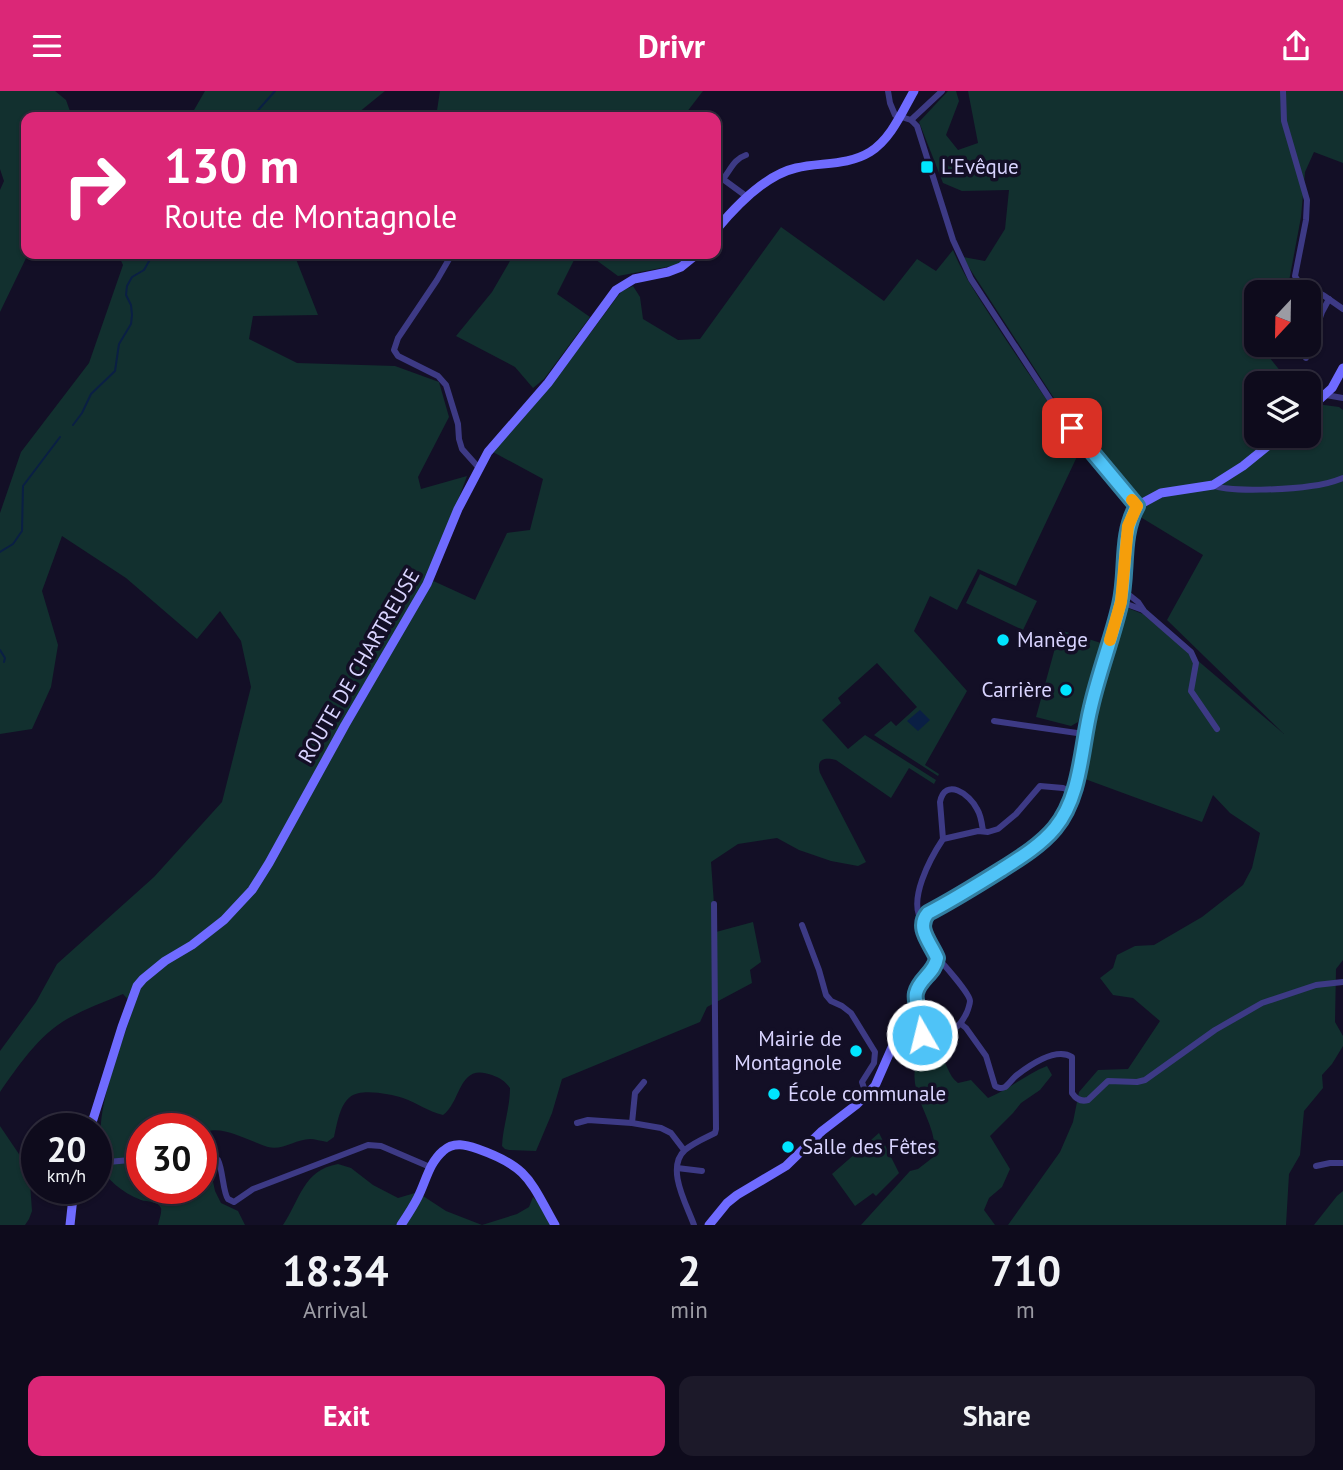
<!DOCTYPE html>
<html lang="en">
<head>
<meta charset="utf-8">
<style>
  body { margin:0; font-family:"PT Sans",sans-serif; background:#1c1929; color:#f1f3f6; height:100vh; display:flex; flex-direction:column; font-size:26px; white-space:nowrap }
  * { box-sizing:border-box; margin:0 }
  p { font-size:23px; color:#9b9ba3 }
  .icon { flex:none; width:38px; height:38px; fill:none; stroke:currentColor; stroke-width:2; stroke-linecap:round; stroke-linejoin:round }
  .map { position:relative; height:1134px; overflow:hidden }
  .panel { display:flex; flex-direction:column; background:#0e0b1c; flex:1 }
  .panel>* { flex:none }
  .banner { position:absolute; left:21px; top:21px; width:700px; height:147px; border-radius:14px; box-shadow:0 2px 5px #0004,0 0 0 2px #2e2b3b; background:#db2777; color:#fff; overflow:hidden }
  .needle { width:46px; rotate:202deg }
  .fabs { position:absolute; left:1244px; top:189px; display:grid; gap:14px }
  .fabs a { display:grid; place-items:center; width:77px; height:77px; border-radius:14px; background:#0e0b1c; box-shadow:0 2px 5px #0004,0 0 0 2px #2e2b3b; font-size:35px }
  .speed { position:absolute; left:21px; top:1022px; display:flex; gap:14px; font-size:35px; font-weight:700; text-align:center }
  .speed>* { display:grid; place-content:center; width:91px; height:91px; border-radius:50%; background:#0e0b1c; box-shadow:0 2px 5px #0004,0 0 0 2px #2e2b3b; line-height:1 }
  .speed small { font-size:18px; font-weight:400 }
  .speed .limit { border:10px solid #d22; background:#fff; color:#111 }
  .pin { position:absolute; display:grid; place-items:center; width:60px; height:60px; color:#fff; margin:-30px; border-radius:14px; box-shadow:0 4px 10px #0006 }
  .me { position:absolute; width:77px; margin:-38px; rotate:352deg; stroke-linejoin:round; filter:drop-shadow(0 0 5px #0008) }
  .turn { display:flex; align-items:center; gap:24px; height:147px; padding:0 28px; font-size:32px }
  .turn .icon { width:91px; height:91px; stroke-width:2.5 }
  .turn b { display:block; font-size:49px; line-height:60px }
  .eta { display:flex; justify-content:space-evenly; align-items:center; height:119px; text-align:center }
  .eta b { font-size:42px; font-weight:700; line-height:49px }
  .button { display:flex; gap:14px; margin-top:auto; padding:14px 28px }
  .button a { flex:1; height:80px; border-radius:14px; background:#db2777; color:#fff; font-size:28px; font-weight:700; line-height:80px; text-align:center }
  .button a+a { background:#1c1929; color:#f1f3f6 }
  header { display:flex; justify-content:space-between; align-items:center; height:91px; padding:0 28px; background:#db2777; color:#fff; font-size:32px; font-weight:700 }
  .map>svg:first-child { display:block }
  .green { fill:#12302f }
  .water { fill:#0a1f44 }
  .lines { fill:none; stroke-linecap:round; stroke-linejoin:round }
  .stream { stroke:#0a1f44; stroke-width:2 }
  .street { stroke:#3d3a85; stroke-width:6 }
  .secondary { stroke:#6f6bff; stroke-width:9 }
  .route-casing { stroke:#337fa1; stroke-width:18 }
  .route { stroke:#4fc3f7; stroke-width:12 }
  .slow { stroke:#f59e0b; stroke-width:12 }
  .poi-dot { fill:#00e5ff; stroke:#130f26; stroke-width:2.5 }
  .labels { text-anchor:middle; stroke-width:7; stroke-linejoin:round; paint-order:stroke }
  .poi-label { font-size:21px; fill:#d9d4ff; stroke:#130f26; text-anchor:start }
  .street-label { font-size:21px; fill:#d9d4ff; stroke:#130f26 }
</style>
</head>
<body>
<header><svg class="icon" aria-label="menu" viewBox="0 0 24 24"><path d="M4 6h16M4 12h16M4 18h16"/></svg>Drivr<svg class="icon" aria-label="share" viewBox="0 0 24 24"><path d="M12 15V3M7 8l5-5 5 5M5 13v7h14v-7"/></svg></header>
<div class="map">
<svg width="1343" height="1134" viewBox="0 0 1343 1134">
  <rect width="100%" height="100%" fill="#130f26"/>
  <g class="green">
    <path d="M0,0H55L66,9L72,26H26V163H28L0,221V99L4,90L0,78Z"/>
    <path d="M205,0H385L353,26H190Z"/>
    <path d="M440,0H703L683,26H436Z"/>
    <path d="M948,0H956L959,10L946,44L958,59L978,52L968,0H1343V72L1314,61L1305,81L1301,126L1287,201H1256V254H1274L1269,266L1290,292H1256V345H1309V312L1339,316L1343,319V869L1336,878L1335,931L1343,945V955L1332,973L1322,984L1323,997L1304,1020L1300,1064L1289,1083L1286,1134H1008L1060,1061L1073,1031L1079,1001L1098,979L1128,978L1160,930L1133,907L1113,904L1100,887L1113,877L1117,864L1135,855L1154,854L1202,826L1243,794L1252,777L1260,742L1230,722L1213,704L1202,731L1085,688L1088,654L1084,652L1119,521L1125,516L1143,523L1284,643L1167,529L1203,464L1142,427L1134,405L1061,318L968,175L963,166L985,170L1005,138L1009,99L962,100L943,92L919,31Z"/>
    <path d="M781,136L884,210L917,168L936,180L953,159C964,186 981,210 997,235C1024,276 1051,317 1082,355L1016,495L978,478L957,519L930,505L914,540L967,600L925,674L939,683L938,685L874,644L891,630L896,635L917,616L877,572L838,607L841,612L822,629L848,658L865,644L936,689L934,693L909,677L891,707L836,669C824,666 816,668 820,682L866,771L858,775L831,770L799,759L777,747L738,753L711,771L716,841L753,831L761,871L750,879L752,892L707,916L700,931L562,988L552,1022L536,1060L509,1059L505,1058L502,1055C503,1035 510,1017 510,997C505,990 500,987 492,984C458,971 462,1010 443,1024C429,1021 417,1012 403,1007C390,1003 361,997 350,1006C339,1015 337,1034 334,1046L327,1051C321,1050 315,1048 310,1048C296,1048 282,1060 268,1056C250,1051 215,1029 201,1045V1038H142V1097H201V1064L211,1081L215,1100L221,1112L238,1120L245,1134H158C159,1129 162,1122 161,1117C158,1110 147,1111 141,1109C120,1101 110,1089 96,1074C96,1066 105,1062 105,1054L101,1051C97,1012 122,953 134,915L123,903C104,911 85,918 67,928C39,944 18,975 0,1001V960L36,911L57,873L154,786L222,711L251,596L241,550L220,520L197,548L126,487L62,445L42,500L58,554L51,596L32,638L0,643V422L21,361L89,272L123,174L118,163H294L318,224L253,225L249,248L297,272L395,275L439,291L449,326L418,386L421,398L467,385L429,488L475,509L507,442L530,439L543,388L493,361C537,311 578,260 617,206L622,200L633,195L640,206L643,228L678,249L700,248Z"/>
    <path d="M514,163H577L557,203L590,226L544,288L533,297L515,276L456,245L492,201Z"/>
    <path d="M588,163H689L677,174L618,185Z"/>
    <path d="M980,483L1037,510L1023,539L966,512Z"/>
    <path d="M1060,539L1101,552L1095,577L1078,631L1071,635L1036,626Z"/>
    <path d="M939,962C947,971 948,985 958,992L971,989L988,1007C1010,998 1026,983 1047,975L1052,984L1040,999L1021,1012L1013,1022L990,1045L1010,1078L1002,1096L989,1107L984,1119L995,1134H861L910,1080L918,1078L936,1064C935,1056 934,1049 932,1041C925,1017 908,995 917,970L927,964Z"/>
    <path d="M0,1035L29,1078L32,1120L29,1128L25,1134H0Z"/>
    <path d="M879,1042L899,1082L876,1105L873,1102L855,1115L832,1083Z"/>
    <path d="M338,1073L351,1077L373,1094L398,1107L415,1102L420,1103L446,1120L482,1134L517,1123L529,1116L533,1106L539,1112L551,1134H283C300,1109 303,1079 338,1073Z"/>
    <path d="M1343,1100V1134H1314L1337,1105Z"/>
  </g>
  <path class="water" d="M920,619L930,629L918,640L907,630Z"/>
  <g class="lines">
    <g class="stream">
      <path d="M252,26L275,0"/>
      <path d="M73,334L82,322L91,303L115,280L119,253L131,233L132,224L131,214L126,204L127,195L132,186L144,179L153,163"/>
      <path d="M0,461L13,453L22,440L23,395L60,346"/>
      <path d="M0,559L5,567L4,571"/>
    </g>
    <g class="street">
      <path d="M888,0L890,12L895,24L911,29L917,35L953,149L971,188L1057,319L1137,415"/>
      <path d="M1283,0L1284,30L1307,109L1306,129L1295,185L1298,190L1323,204L1343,218"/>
      <path d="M911,29L942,0"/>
      <path d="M716,83L746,105"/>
      <path d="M723,88C731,78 734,68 746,64"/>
      <path d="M452,163L437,189L398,247L394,259L398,265L438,285L446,294L458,333L459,348L462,358L479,377"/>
      <path d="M1306,267L1322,221L1329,208"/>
      <path d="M1326,304L1343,307"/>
      <path d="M1213,394C1228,402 1293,398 1311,395C1322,394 1333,391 1343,387"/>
      <path d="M1123,499L1138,511L1144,520L1191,561L1196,572L1191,600L1217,638"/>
      <path d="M1121,511L1143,519"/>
      <path d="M994,630L1084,643"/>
      <path d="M943,748L940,711C945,686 970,703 977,718C981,724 982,733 983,740"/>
      <path d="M923,831C906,811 931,766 943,748L978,740L988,741L998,738L1016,723L1040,695L1063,697L1074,701"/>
      <path d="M802,834L819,879L826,904L831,910L842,915L851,922L875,961L874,972L862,991L866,1003"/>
      <path d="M961,933L966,937L986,965L995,995C999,997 1000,998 1005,996C1009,993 1013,987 1017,984C1030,974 1056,956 1072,966V1002C1076,1008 1081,1011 1088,1009L1108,990L1137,991L1145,989L1215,939L1262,912L1316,894L1343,891"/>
      <path d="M918,941C937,953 959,940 967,921C968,919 970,912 970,910C970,903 943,872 937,867"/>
      <path d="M577,1032L588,1029L632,1032L661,1037L671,1042L684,1059"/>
      <path d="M632,1032L635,1002L644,991"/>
      <path d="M201,1061L218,1069C223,1079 223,1102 228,1108C230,1109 232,1110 234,1111L253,1098L368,1054L381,1055L430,1076"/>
      <path d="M96,1072L142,1068"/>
      <path d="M1316,1075L1330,1072H1343"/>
      <path d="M677,1077L702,1080"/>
      <path d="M694,1134C687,1114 665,1077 685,1059C693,1052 705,1047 715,1042L716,1038L714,813"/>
    </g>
    <g class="secondary">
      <path d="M716,139C735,116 765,84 796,77C821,71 847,75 870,61C891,48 902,21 914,0"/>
      <path d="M1309,318L1332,297L1343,277"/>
      <path d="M90,1038L122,936L137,895L143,888L165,870L192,854L224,829L252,799L269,772L345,634L427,493L458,418L488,361L548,292L616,199L634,188L668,181L681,176L697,163"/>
      <path d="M70,1134L74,1097"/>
      <path d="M401,1134C407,1125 413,1116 418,1106C426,1090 429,1072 443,1060C454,1050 466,1054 478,1058C529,1076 530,1090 555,1134"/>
      <path d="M709,1134L727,1112L737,1104L786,1075L822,1040L856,1014L875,995L893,954L901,948L918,941C927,925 913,917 916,902C919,888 935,882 937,867C930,852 918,840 926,824L971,798L1033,757L1054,738L1066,720L1076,694L1084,643L1091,614L1121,511L1128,435L1137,415L1161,402L1213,394L1243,375L1280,345"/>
    </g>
  </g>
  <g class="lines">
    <defs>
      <path id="route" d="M922,944L918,941C927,925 913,917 916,902C919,888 935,882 937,867C931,852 915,837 928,822C953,809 977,794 1001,779C1020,767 1041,754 1055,737C1082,704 1081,655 1091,616C1099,581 1112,548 1120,514C1128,481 1120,445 1137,415L1072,337"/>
    </defs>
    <use href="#route" class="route-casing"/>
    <use href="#route" class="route"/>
    <path class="slow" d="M1110,549L1121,511L1128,435L1137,415L1132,409"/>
  </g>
  <g class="poi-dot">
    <rect x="920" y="69" width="14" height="14" rx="3.5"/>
    <circle cx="1003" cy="549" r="7"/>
    <circle cx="1066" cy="599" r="7"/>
    <circle cx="856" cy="960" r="7"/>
    <circle cx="774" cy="1003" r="7"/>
    <circle cx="788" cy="1056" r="7"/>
  </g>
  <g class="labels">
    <g class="poi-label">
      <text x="941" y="83">L'Evêque</text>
      <text x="1017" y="556">Manège</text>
      <text x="1052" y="606" text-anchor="end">Carrière</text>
      <text x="842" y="955" text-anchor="end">Mairie de<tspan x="842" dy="24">Montagnole</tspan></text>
      <text x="788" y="1010">École communale</text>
      <text x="802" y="1063">Salle des Fêtes</text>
    </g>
    <g class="street-label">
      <text transform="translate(359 575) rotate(-60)" y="7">ROUTE DE CHARTREUSE</text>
    </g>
  </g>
</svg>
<div class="fabs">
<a><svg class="needle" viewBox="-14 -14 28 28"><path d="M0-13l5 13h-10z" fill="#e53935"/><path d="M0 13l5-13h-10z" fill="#9b9ba3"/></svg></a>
<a><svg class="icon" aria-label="layers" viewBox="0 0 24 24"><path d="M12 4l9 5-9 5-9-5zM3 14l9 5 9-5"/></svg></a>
</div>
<div class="speed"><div>20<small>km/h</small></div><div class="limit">30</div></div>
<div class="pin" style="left:1072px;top:337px;background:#d93025"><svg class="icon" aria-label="arrive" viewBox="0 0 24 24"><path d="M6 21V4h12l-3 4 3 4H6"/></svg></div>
<svg class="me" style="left:922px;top:944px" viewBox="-20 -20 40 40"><circle r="17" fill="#4fc3f7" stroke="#fff" stroke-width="3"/><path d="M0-11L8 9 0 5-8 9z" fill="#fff"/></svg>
<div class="banner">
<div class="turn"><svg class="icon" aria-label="right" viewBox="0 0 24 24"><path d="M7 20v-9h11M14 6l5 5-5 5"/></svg><div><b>130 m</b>Route de Montagnole</div></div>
</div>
</div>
<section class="panel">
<div class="eta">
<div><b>18:34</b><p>Arrival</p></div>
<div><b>2</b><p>min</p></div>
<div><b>710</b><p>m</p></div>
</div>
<div class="button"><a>Exit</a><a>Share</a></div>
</section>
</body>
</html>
